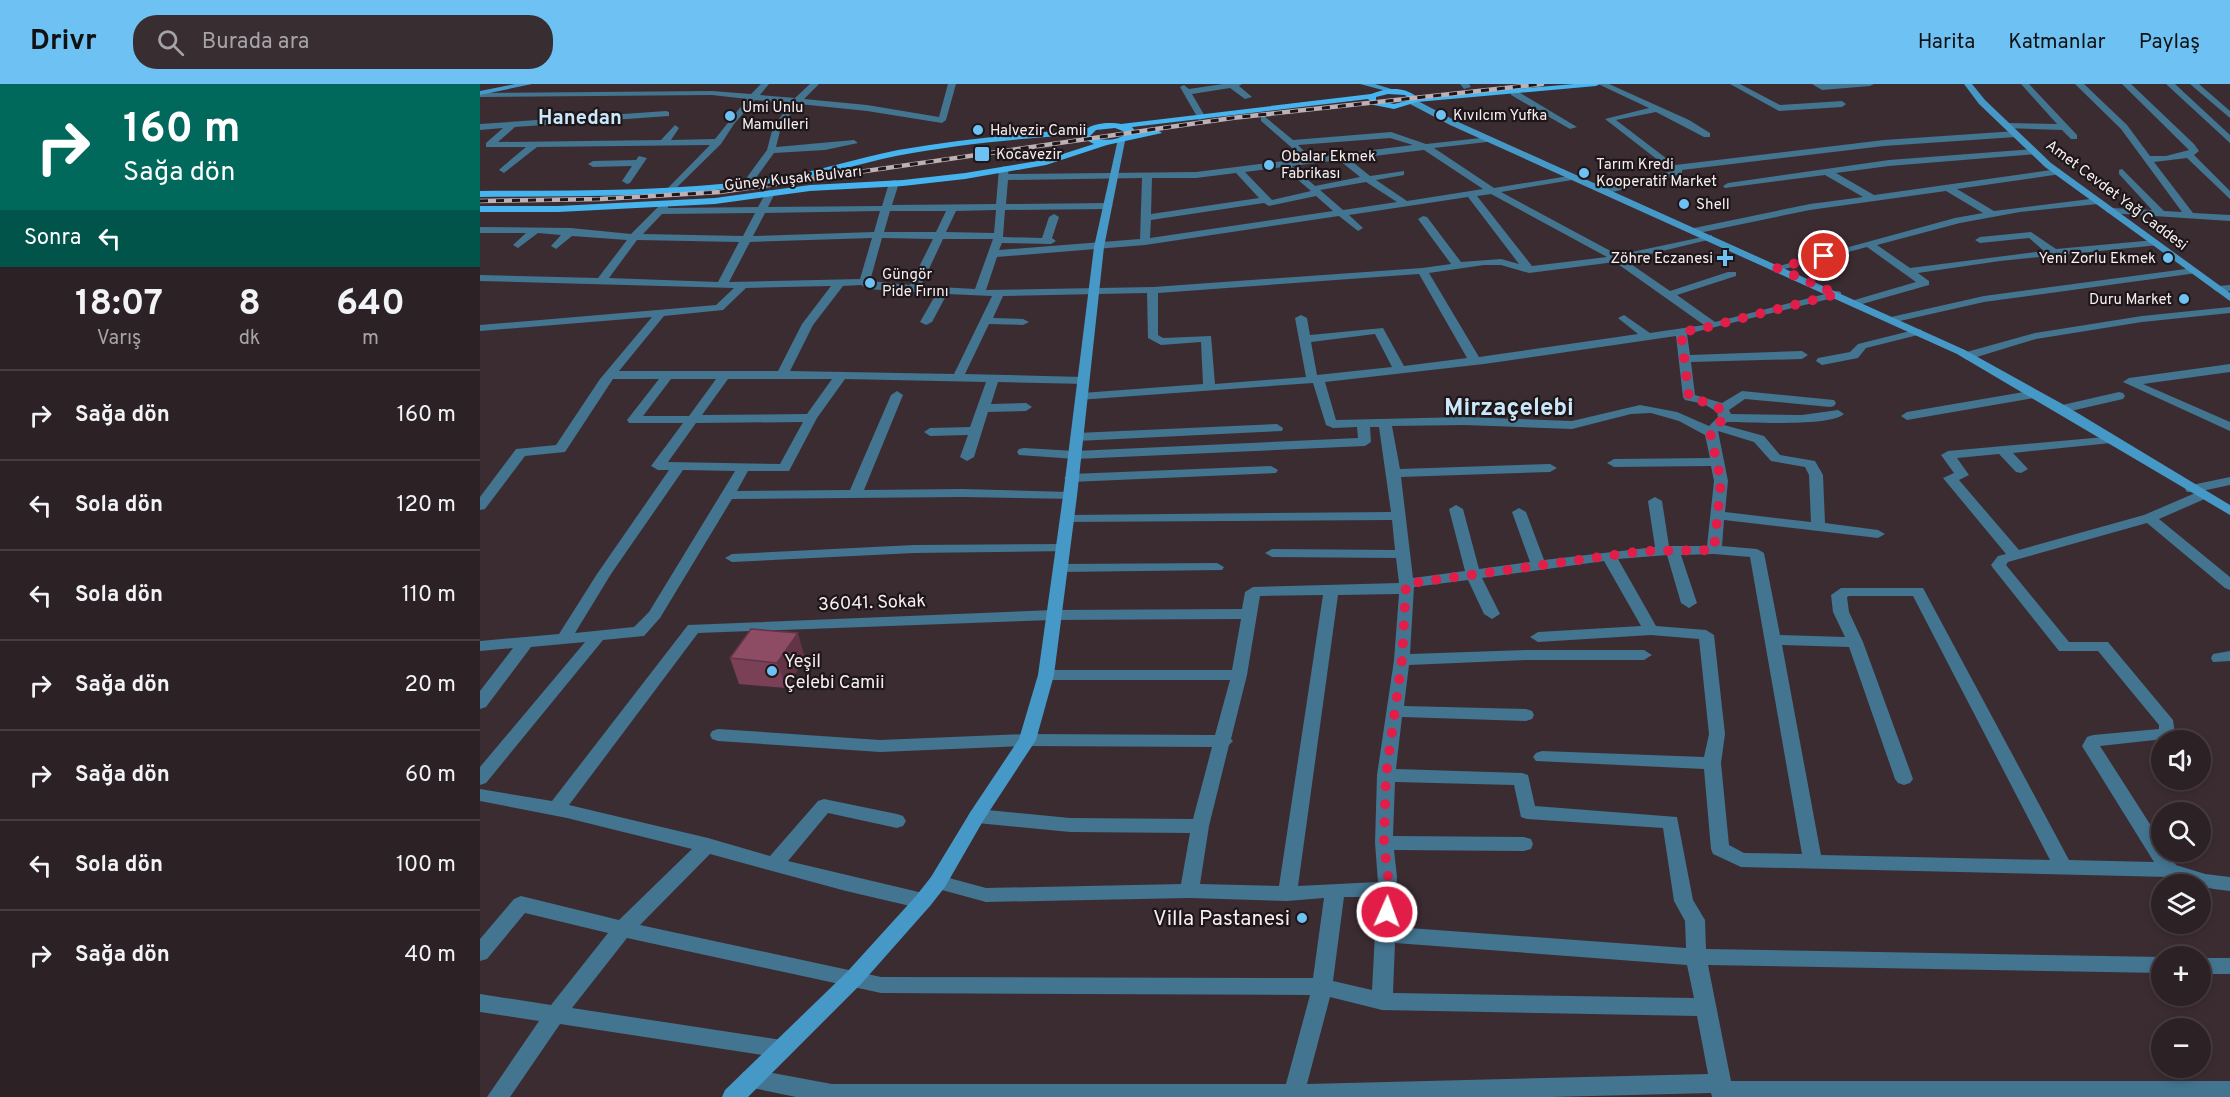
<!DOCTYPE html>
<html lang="tr">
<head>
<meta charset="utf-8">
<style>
  body { margin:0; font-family:Overpass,sans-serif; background:#382e32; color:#f1f3f6; height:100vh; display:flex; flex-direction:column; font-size:22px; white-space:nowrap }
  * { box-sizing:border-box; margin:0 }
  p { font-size:20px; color:#a6a3a7 }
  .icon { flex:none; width:33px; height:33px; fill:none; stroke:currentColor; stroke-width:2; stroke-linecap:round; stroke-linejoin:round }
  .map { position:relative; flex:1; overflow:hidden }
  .panel { display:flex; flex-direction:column; background:#2c2125; width:480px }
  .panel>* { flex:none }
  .top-card { background:#00695c; color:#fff; overflow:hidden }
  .fabs { position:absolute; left:1671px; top:646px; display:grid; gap:12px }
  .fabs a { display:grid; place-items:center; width:60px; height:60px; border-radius:50%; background:#2c2125; box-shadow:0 3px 9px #0003,0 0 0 2px #483e42; font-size:30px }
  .pin { position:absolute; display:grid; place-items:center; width:51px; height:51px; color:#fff; margin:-26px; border:3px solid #fff; border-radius:50%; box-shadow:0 2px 6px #0007 }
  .me { position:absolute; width:66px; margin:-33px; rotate:2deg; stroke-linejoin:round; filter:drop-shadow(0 0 4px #0008) }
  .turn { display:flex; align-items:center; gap:21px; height:126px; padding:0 24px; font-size:27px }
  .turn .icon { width:78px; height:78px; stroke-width:2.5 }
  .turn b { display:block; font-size:42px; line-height:51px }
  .then { display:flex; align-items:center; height:57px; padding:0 24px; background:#0003; gap:12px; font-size:22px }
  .eta { display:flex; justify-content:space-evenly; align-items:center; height:102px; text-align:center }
  .eta b { font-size:36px; font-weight:700; line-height:42px }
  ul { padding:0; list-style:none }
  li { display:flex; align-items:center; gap:18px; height:90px; padding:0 24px; border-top:2px solid #483e42 }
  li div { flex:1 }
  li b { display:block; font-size:22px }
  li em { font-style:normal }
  header { display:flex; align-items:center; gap:36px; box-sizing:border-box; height:84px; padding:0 30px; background:#6dc2f3; color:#111 }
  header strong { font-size:28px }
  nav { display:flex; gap:33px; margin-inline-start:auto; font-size:21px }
  .search { width:420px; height:54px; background:#382e32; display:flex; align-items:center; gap:15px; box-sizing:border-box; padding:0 21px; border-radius:24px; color:#a6a3a7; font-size:22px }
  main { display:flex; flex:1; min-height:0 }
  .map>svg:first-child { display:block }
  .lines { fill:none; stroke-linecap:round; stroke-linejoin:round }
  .street { fill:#437490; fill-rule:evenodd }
  .secondary { fill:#4698c6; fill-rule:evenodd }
  .primary { fill:#45b4ef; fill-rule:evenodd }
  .rail-casing { stroke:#bdb1b5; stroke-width:4.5 }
  .rail { stroke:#1e1719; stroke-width:3; stroke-dasharray:8; stroke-linecap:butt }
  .wall { fill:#7a4056 }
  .shaded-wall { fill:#633446 }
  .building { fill:#8e4b64; stroke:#633446; stroke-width:1.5 }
  .route { stroke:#e11d48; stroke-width:10; stroke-dasharray:0 18 }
  .poi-dot { fill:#6dc2f3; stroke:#1e1719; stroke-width:2 }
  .labels { text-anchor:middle; stroke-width:4.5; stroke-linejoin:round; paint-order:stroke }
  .far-poi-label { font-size:15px; fill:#f8eef1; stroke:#1e1719; text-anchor:start }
  .far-street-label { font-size:15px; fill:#f8eef1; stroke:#1e1719 }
  .street-label { font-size:18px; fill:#f8eef1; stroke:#1e1719 }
  .poi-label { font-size:18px; fill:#f8eef1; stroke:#1e1719; text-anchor:start }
  .far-district-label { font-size:20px; font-weight:bold; fill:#cae8fa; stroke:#1e1719 }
  .near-poi-label { font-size:21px; fill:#f8eef1; stroke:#1e1719; text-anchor:end }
  .district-label { font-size:24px; font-weight:bold; fill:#cae8fa; stroke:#1e1719 }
</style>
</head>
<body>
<header>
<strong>Drivr</strong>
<div class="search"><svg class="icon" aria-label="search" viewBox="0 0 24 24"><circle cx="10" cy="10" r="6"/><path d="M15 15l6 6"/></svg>Burada ara</div>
<nav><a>Harita</a><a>Katmanlar</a><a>Paylaş</a></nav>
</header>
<main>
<section class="panel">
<div class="top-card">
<div class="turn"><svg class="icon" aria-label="right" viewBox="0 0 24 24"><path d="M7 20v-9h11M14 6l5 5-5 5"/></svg><div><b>160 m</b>Sağa dön</div></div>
<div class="then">Sonra<svg class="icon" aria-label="left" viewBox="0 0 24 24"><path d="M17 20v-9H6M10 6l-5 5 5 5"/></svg></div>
</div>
<div class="eta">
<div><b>18:07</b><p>Varış</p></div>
<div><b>8</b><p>dk</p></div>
<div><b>640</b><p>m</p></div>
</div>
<ul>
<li><svg class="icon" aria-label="right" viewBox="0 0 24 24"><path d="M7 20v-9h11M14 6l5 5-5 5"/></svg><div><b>Sağa dön</b></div><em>160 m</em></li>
<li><svg class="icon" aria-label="left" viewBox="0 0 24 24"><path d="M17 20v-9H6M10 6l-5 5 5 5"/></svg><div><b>Sola dön</b></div><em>120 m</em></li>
<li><svg class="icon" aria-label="left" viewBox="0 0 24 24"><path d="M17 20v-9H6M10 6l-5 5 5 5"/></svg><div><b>Sola dön</b></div><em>110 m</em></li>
<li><svg class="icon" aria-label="right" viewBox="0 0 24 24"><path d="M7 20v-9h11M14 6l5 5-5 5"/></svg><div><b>Sağa dön</b></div><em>20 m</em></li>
<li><svg class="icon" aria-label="right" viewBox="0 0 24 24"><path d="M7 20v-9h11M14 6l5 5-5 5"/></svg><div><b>Sağa dön</b></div><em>60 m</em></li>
<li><svg class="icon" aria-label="left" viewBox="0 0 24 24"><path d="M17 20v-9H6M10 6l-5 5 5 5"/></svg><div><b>Sola dön</b></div><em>100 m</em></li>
<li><svg class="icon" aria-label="right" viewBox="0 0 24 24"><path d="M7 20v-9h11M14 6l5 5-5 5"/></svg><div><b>Sağa dön</b></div><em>40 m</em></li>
</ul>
</section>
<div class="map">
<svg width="1750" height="1013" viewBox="0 0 1750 1013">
  <rect width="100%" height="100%" fill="#3b2c31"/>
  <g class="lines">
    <g class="street">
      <path d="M281,0H289L280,11L315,14L330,0H339L324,15L387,21L459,33L468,0H476L466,36L462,39L387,27L319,20L301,43L296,63L374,56L378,59L345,66L294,69L270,102L267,103L262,100L287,66L293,43L311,19L275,16L254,40L241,60L190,110L187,109V105L230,61L57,63L24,89L19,86L21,84L46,63H6V59L23,44L0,46V40L186,27L189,28V32L35,43L18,58L181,56L195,41L199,44L191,56L235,55L267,15L232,11L0,13V9L232,7L271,10Z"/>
      <path d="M743,0H762L759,2L772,13L765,15L750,4L712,10L726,34L719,36L700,3L704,1L709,5Z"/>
      <path d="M980,0H989L991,3L984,5Z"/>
      <path d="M1118,0H1129L1209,36L1230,49V53H1224L1176,28L1136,36L1195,81L1404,56L1536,47L1540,50L1536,53L1404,62L1202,86V90L1125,110L1120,107L1122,105L1192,87L1125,35L1169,24Z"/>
      <path d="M1250,0H1260L1300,21L1362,17L1366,20L1362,23L1299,27Z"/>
      <path d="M1332,0H1394L1390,2L1342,6Z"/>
      <path d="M1541,0H1549L1597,51V55H1591L1582,46L1524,44V40L1527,39L1577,40Z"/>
      <path d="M1595,0H1604L1647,41L1670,72H1686L1709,66L1642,0H1651L1714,60L1719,67L1714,71L1750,107V115L1707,74L1674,78L1713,129L1750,131V137L1628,129L1626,127L1631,124L1672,126L1639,90V86L1642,85L1684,127L1702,128L1641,45Z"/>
      <path d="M1686,0H1695L1750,51V59Z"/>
      <path d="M1710,0H1719L1750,27V34Z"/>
      <path d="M1031,7H1037L1097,43L1090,45L1031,11Z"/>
      <path d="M784,32L813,56L911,48L946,60L1010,53V57L1007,58L954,64L1014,104L1095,91L1097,93L1092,96L1021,108L1138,171L1232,151V155L1145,176L1190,207L1248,188H1256V192L1197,211L1235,238L1357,207L1361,208V212L1207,250L1210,271L1322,267L1328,271L1322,275L1211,278L1215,311L1242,319L1262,307L1354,316L1356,319L1354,322L1350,323L1265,315L1249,326L1251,330L1322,331L1358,326L1364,330C1350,343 1270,338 1247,338L1244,341L1284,352L1300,371L1335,377L1343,391L1345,439L1398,446L1405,450L1398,454L1244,436L1242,462L1277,465L1284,469L1300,551L1365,553L1353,528L1351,511L1361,504H1443L1589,776L1674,778L1602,662L1607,653L1613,651L1679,645V641L1618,567H1579L1513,484L1511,481L1518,472L1526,470L1463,394L1474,389L1461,371L1468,367L1636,352L1637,355L1636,358L1631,359L1533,369L1548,385L1541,389L1536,388L1519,370L1477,374L1489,391L1479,396L1539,466L1664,431L1720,407L1707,408L1705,405L1707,402L1750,393V401L1722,407L1729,411L1727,414L1679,435L1750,493V506L1745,504L1667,439L1528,478L1526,481L1589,558H1628L1693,636L1695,650L1693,654L1620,662L1682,759V768H1687L1696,781L1725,790L1750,793V807C1727,805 1711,800 1689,793L1261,783L1233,770L1231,765L1224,685L1056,677L1053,673L1056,669L1062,667L1224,673L1229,650L1219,555L1171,551L1058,558L1050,553L1058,548L1161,542L1124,477L1002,494L1020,530L1012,535L1004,530L988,496L934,503L930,570L1046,566H1164L1172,571L1164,576H1046L929,581L924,622L1046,625L1052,627L1054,631L1052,635L1046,637L922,633L916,685L1042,689L1048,691L1055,722L1197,733L1213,816L1225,836L1226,865L1683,873L1682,889L1228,881L1251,997H1750V1013H1232L1231,1009L1072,1013H316L263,1002L260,995L263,988L271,985L352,1000H806L830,911L401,909L147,854L92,924L302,956L309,958L313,965L309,972L302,974L80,940L30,1013H7L59,937L0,928V910L71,921L128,849L45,829L7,875L0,877V855L34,815L41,812L139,836L212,765L87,734L0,717V705L72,717L208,541L573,526L762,525L765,508L773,503L919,499L916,474L792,473L785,469L792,465L915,466L912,436L582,438L580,435L582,432L587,431L911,428L899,343H890L891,358L885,362L595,375L539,371L537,368L539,365L544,364L595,367L878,354L877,343L853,344L846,341L833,299L598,316L596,313L598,310L602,309L723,300L721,258L681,261L668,254L667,209L523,212L513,234L543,235L549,238L543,241L509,240L485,290L603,293L609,297L607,300L518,298L511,320L546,319L552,323L546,327L508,328L494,373L487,377L480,373L488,351L450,352L444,348L450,344L490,343L506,298L365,295L337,334L309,387H268L257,407L370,406L411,311L417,307L423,311L384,406L482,405L590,408L595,409L597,412L595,415L482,413L252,415L180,534L164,552L123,556L6,699L0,701V683L105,558L51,563L6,623L0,625V607L33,564L0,567V557L79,550L117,490L189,386H178L171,382L203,339H149L147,336L179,295H133L85,368L45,372L5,425L0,426V413L36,365L76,361L120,295L172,233L0,247V241L236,221L254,204L0,197V191L118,194L147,156L92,152L76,165L71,162L81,151L58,149L38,164L33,161L46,149H0V143L91,144L151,150L182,119H188V124L278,123L287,107L290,106L295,109L288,123L402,122L409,99L414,96L419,99L412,121L516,120L519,85L524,82L529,85L528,90L716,88L933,61L910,54L818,61L824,67L819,70L781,37V33ZM944,66L1003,105L927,117L896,96L924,91V87L890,92L869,75ZM859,76L880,93L835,102L812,82ZM803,83L831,107L792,116L765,88ZM756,89L779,114L671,130L672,94H716ZM662,94L660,155L519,166L522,159L571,160L576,157L572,154L579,133L574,130L569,133L562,154L523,153L525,126L628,125L633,122L628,119L526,120L528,96ZM886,98L917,118L863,126L840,106ZM1011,110L1127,173L1052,182L997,112ZM836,112L853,127L670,154L671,136L784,119L789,122ZM988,113L1039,180L1021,175L981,178L947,133L943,132L938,135L971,180L942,184L673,203L506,206L517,173L665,161L859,132L878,147L883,144L869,131ZM516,126L514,149L466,148L476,127ZM400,127L394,148L273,152L285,129ZM410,127H466L456,148H404ZM275,129L263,152L163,150L182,130ZM392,154L380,195L249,198L270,158ZM402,154L453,155L430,201L390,197ZM463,155H513L495,205L441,202ZM157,156L259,158L238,198L129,194ZM1135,178L1224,241L1170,249L1144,231L1138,234L1158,250L999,273L949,189L1004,181H1021L1049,189ZM939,190L987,274L924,282L903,244L830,251L827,234L821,231L815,234L826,293L735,300L731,252L683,254L678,251V209ZM381,201L388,205L456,210L440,238L446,241L452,238L467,210L512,212L474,290L310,287L333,241L363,202ZM351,202L322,240L298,287H139L184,232L243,226L266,204ZM895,250L912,283L837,291L831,258ZM1196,252L1203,313L1205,316L1224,320L1237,328L1238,333L1229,342L1197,328L1160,321L1092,337L985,333L856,336L845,298L1004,280ZM191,295H236L209,332H163ZM248,295H352L327,330L222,331ZM1171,329L1199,337L1225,351L1230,374L1134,375L1127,379L1134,383L1231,382L1234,397L1227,462H1189L1182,417L1175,413L1168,417L1175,463L1064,476L1046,428L1039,424L1032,428L1050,478L999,485L983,425L976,421L969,425L985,487L933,494L921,393L1070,388L1077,384L1070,380L920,385L912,342L985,341L1092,345L1151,330ZM323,338L300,380L188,378L216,339ZM1238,347L1274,358L1291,377L1325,383L1329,391L1331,438L1245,428L1248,397ZM203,386L255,387L169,528L154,543L95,549L131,490ZM1234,470L1270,473L1322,770L1264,769L1249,761L1241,679L1245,650L1234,551L1226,546L1176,542L1138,475L1187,471L1201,519L1209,524L1217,519L1201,471ZM919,510L914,576L897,691L895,759L898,798L818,802L858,511ZM843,511L799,802L720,800L729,742L749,661L753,657L751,655L767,591L780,512ZM1369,512H1433L1570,776L1341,771L1302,561L1369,563L1415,695L1418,699L1424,701L1430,699L1433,695L1383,558L1369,528L1367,513ZM761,535L752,586H566L560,587L558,591L560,595L566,596H750L735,651L547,650L400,656L238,645L232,647L230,651L232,655L238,657L400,668L547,662L732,663L713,735L590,734L497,725L491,727L488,732L491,737L497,739L590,748L710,749L701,800L506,804L458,791L451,793L449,798L451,803L506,818L709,814L807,817L844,814L833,894L401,893L160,841L230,770L366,807L443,825L450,822L453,817L450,812L443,809L308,777L348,729L417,744L423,742L426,737L423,732L417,730L344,715L338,717L290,772L228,754L89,721L218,549L573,536ZM915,698L1034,701L1041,733L1047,735L1183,744L1194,817L1205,837L1206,864L915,843L917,793L914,766L1044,767L1051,765L1053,760L1051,755L1044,753L913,752ZM864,813H897L892,906L853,897ZM915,859L1207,881L1214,914L913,909ZM850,913L902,926L1217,932L1228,990L827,1000Z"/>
      <path d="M1554,65L1559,68L1557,70L1409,82L1356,89L1394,111L1578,85L1581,86V90L1477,105L1514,127L1618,114L1623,117L1618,120L1540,128L1480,139L1397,161L1430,184L1564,167L1549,154L1500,159L1495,156L1500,153L1551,148L1576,165L1675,156L1680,159L1679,161L1520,177L1438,189L1449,197V201L1375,222L1369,219L1371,217L1436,198L1387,163L1297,187L1292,184L1475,134L1503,129L1466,107L1330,126L1214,150L1209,147L1214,144L1330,120L1383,113L1345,91L1245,104L1243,102L1248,99L1409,76Z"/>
      <path d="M159,72L167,74L150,99L147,100L142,97L152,82L113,83L108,80L113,77L156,76Z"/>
      <path d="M1713,184L1717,185V189L1504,218L1411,239L1405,236L1411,233L1504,212Z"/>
      <path d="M1750,201V207L1738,208L1733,205L1738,202Z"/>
      <path d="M1750,223V229L1662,238L1556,255L1487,276L1481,272L1483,269L1555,249L1662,232Z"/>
      <path d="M1438,245L1442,246V250L1386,264L1378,274L1342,281L1336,277L1338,274L1370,268L1378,260Z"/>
      <path d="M1750,280V288L1663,300L1750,338V347L1643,298L1649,294Z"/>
      <path d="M1556,306L1562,310L1560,313L1427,336L1421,332L1427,328Z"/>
      <path d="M1639,308L1643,309L1645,312L1643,315L1582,329L1576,325L1578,322Z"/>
      <path d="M797,340L803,344L802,347L597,357L591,353L597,349Z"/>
      <path d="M791,382L798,386L796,389L591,398L584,394L591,390Z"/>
      <path d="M583,460L590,464L588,467L434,469L252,478L245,474L252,470L434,461Z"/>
      <path d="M737,479L744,483L742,486L581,488L574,484L581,480Z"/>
      <path d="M1750,567V577L1733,578L1731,574L1733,570Z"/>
      <rect x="1720" y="874" width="30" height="16"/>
    </g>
    <g class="secondary">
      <path d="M35,0H52L0,11V7Z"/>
      <path d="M880,0H895L918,7L914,9Z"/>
      <path d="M1484,0H1492L1505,16L1571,79L1750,209V217L1565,83L1499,20Z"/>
      <path d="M930,16H936L976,37L1485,266L1586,322L1750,421V431L1477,270L970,41L930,20Z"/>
      <path d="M638,55L645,57L624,163L597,412L574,591L556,656L503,737L465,803L450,822L381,900L268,1013H242L245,1006L367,888L436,812L451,793L491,727L539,655L558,591L583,412L614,163Z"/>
    </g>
    <path class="primary" d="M1094,0H1120L1116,2L937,18L914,25L894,21L888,15L652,43L657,49L678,46L682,49L627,61L566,81L485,95L423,102L330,107L235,120L78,128H0V122H78L235,114L330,101L423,96L485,89L564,76L614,60L602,54V50C540,55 477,60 416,72C376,80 337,94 296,99C198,113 99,112 0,113V107C100,106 200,108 299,93C339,87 378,74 418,66C481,55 544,50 608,44C615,39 631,38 641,40L891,10C907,4 923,2 937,13ZM908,10L925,11L930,16L914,20L896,16V13ZM635,44L648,49C636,57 623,58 610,52L616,46Z"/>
    <defs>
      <path id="rail" d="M0,117L121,115L240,108L752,34L1062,0"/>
    </defs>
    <use href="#rail" class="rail-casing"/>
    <use href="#rail" class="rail"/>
  </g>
  <path class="wall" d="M250,574H325L306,604L259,600Z"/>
  <path class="shaded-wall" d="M318,549L325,574L306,604L297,579Z"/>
  <path class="building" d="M271,545L318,549L297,579L250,574Z"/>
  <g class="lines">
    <path class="route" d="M907,828L908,793L904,759L906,691L922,576L926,500L1164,467L1234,466L1241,397L1230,348L1244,334L1245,329L1233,320L1209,314L1201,248L1220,245L1357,210L1297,184L1344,172"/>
  </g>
  <g class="poi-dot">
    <circle cx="961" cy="31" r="6"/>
    <circle cx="250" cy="32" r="6"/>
    <circle cx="498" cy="46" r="6"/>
    <rect x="494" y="62" width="16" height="16" rx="3"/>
    <circle cx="789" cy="81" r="6"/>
    <circle cx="1104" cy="89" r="6"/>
    <circle cx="1204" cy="120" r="6"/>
    <path d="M1242 165h6v6h6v6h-6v6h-6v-6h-6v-6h6z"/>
    <circle cx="1688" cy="174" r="6"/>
    <circle cx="390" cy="199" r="6"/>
    <circle cx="1704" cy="215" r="6"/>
    <circle cx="292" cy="587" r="6"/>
    <circle cx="822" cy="834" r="6"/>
  </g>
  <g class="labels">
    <g class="far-poi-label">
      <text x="262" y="28">Umi Unlu<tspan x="262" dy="17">Mamulleri</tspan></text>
      <text x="973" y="36">Kıvılcım Yufka</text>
      <text x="510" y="51">Halvezir Camii</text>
      <text x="516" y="75">Kocavezir</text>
      <text x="801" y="77">Obalar Ekmek<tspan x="801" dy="17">Fabrikası</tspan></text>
      <text x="1116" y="85">Tarım Kredi<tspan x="1116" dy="17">Kooperatif Market</tspan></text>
      <text x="1216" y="125">Shell</text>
      <text x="1233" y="179" text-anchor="end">Zöhre Eczanesi</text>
      <text x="1676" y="179" text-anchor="end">Yeni Zorlu Ekmek</text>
      <text x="402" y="195">Güngör<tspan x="402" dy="17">Pide Fırını</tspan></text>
      <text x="1692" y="220" text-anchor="end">Duru Market</text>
    </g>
    <g class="far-street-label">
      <text transform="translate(313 94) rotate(-6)" y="5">Güney Kuşak Bulvarı</text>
      <text transform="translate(1637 111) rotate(37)" y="5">Amet Cevdet Yağ Caddesi</text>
    </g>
    <g class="street-label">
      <text transform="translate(392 518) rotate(-2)" y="6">36041. Sokak</text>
    </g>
    <g class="poi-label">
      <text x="304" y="583">Yeşil<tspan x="304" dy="21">Çelebi Camii</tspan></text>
    </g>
    <g class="far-district-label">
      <text x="100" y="40">Hanedan</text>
    </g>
    <g class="near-poi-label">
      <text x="810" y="841">Villa Pastanesi</text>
    </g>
    <g class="district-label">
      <text x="1029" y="331">Mirzaçelebi</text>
    </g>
  </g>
</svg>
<div class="fabs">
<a><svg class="icon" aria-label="sound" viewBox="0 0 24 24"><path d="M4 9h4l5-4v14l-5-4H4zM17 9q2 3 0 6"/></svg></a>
<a><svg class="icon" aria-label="search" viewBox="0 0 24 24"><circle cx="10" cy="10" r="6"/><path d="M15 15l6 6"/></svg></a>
<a><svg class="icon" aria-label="layers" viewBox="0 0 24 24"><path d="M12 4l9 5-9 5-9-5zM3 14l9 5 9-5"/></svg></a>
<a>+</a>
<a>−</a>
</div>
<div class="pin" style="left:1344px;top:172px;background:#d93025"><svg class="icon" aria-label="arrive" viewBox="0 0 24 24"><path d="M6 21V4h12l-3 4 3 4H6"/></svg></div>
<svg class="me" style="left:907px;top:828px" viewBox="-20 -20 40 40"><circle r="17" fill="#e11d48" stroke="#fff" stroke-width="3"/><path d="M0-11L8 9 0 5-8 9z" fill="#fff"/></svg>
</div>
</main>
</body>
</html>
